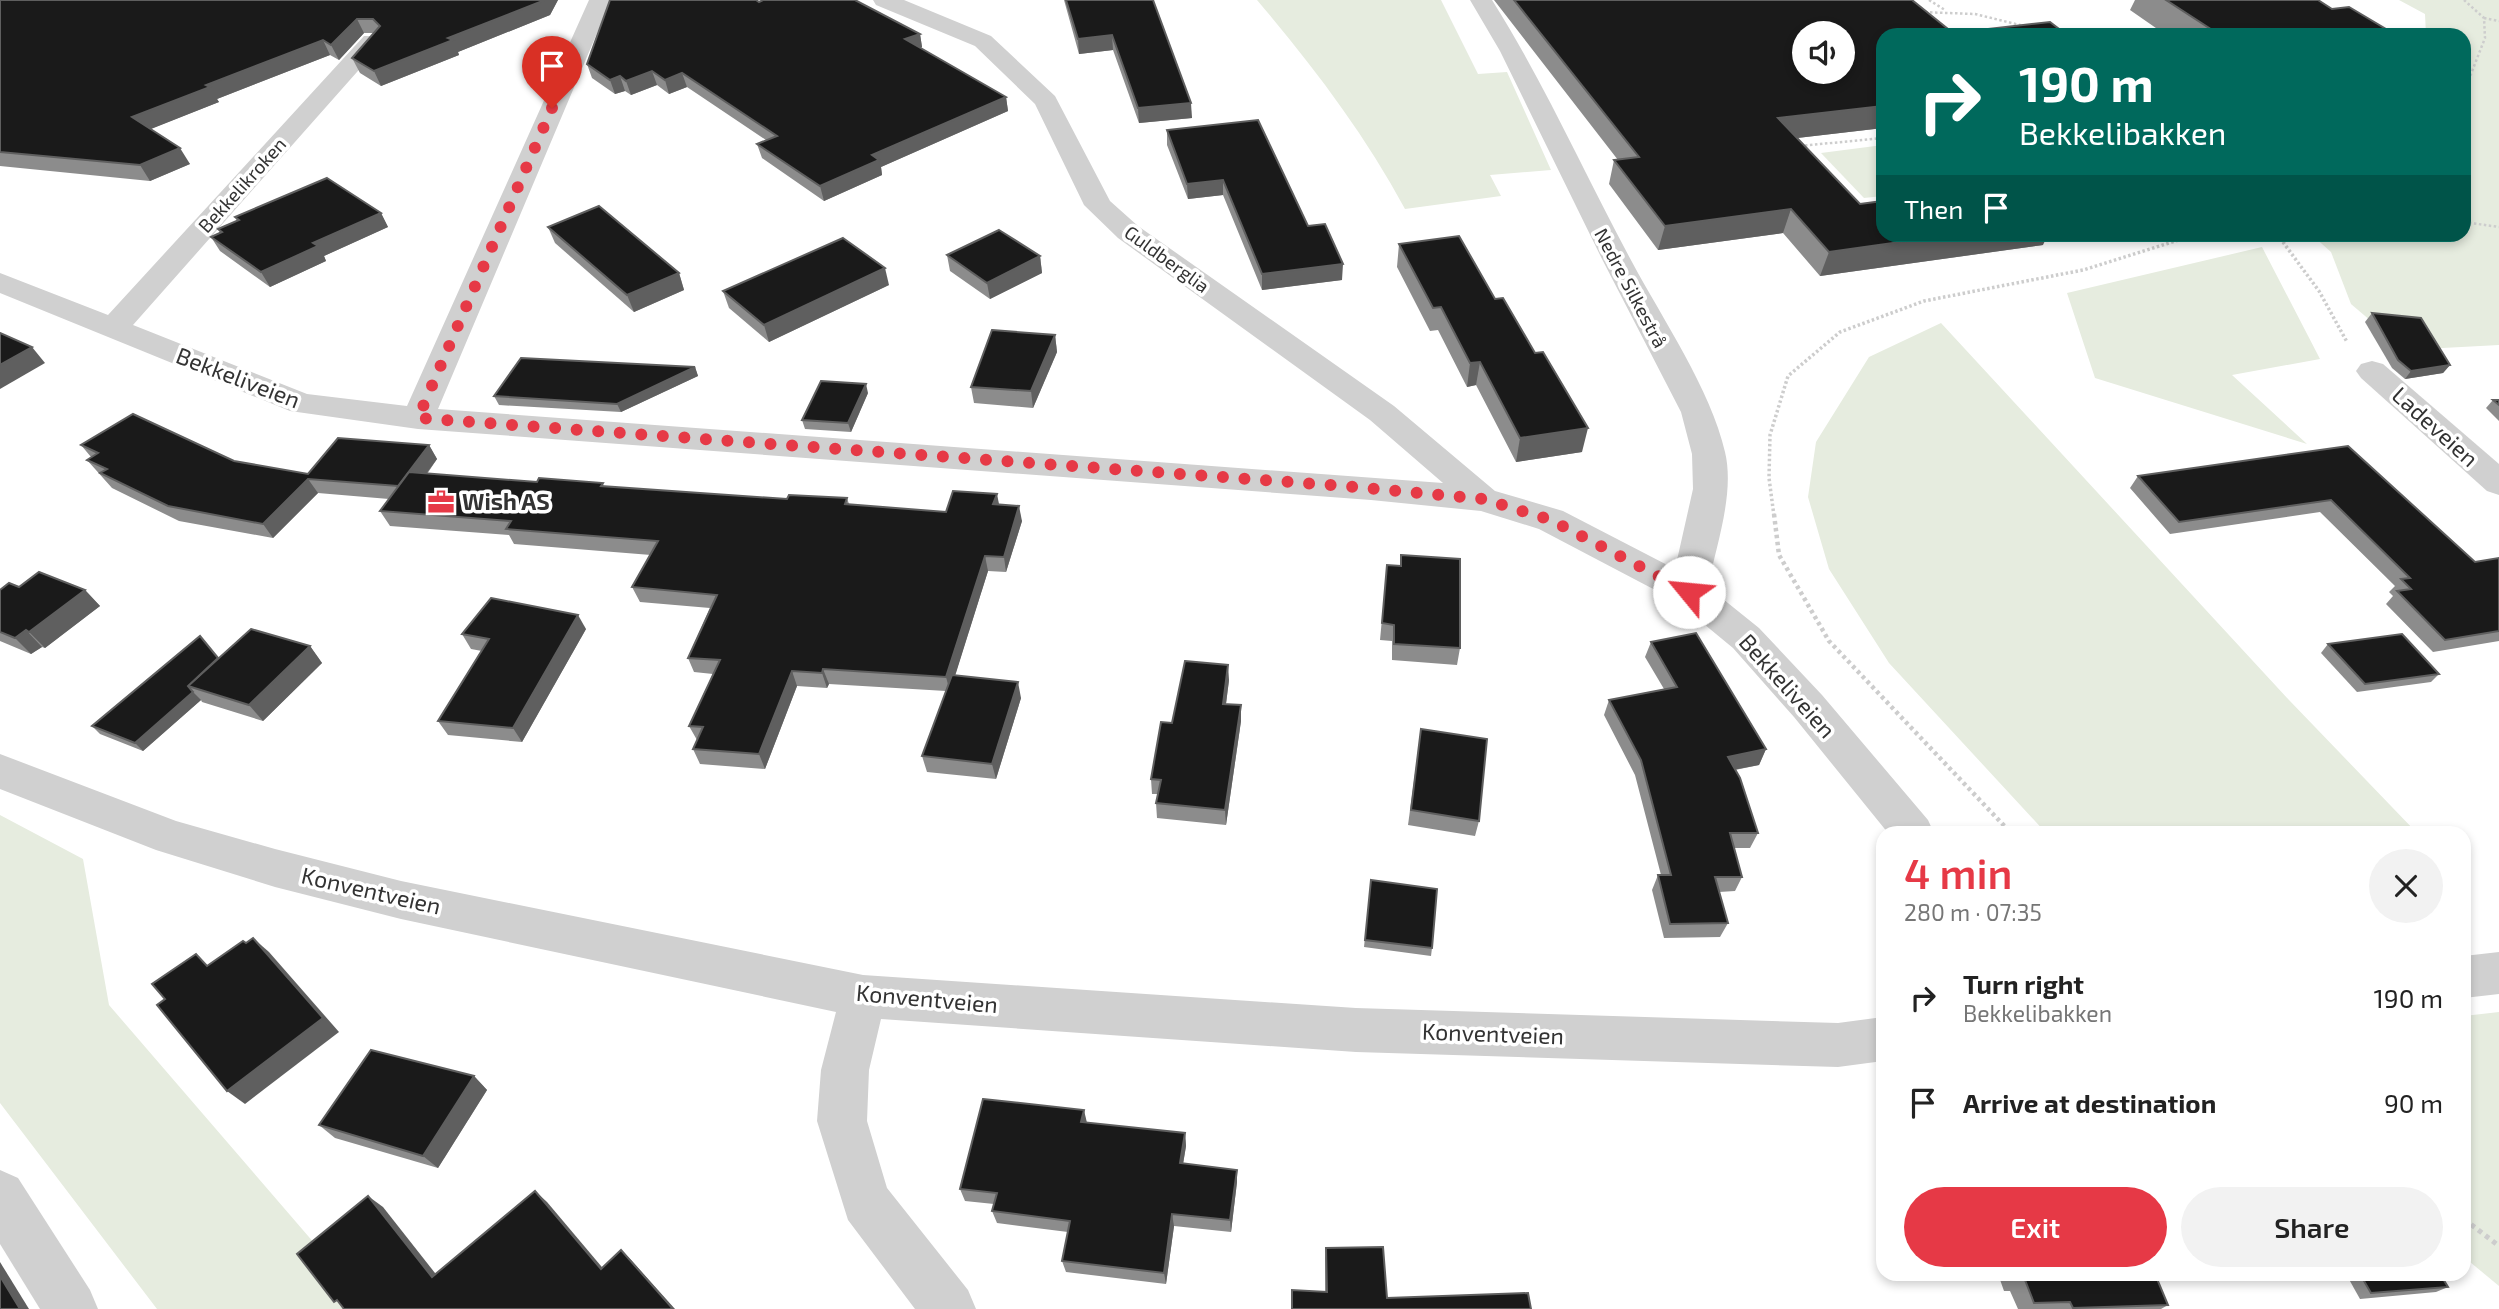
<!DOCTYPE html>
<html lang="en">
<head>
<meta charset="utf-8">
<style>
  body { margin:0; font-family:"Exo 2",sans-serif; background:#f2f2f2; color:#222; height:100vh; display:flex; flex-direction:column; font-size:26px; white-space:nowrap }
  * { box-sizing:border-box; margin:0 }
  p { font-size:23px; color:#767676 }
  .icon { flex:none; width:38px; height:38px; fill:none; stroke:currentColor; stroke-width:2; stroke-linecap:round; stroke-linejoin:round }
  .map { position:relative; flex:1; overflow:hidden }
  .panel { position:absolute; left:1876px; top:826px; width:595px; height:455px; display:flex; flex-direction:column; background:#fff; border-radius:21px; box-shadow:0 4px 10px #0003 }
  .panel>* { flex:none }
  .hud { position:absolute; left:1876px; top:28px; width:595px; height:214px; border-radius:21px; box-shadow:0 4px 10px #0003; background:#00695c; color:#fff; overflow:hidden }
  .fabs { position:absolute; left:1792px; top:21px; display:grid; gap:14px }
  .fabs a { display:grid; place-items:center; width:63px; height:63px; border-radius:50%; background:#fff; box-shadow:0 4px 10px #0003; font-size:35px }
  .pin { position:absolute; display:grid; place-items:center; width:60px; height:60px; color:#fff; margin:-72px -30px; border-radius:50% 50% 50% 0; rotate:-45deg; box-shadow:0 0 7px #0007 }
  .pin .icon { rotate:45deg }
  .me { position:absolute; width:77px; margin:-38px; rotate:298deg; stroke-linejoin:round; filter:drop-shadow(0 0 5px #0008) }
  .turn { display:flex; align-items:center; gap:24px; height:147px; padding:0 28px; font-size:32px }
  .turn .icon { width:91px; height:91px; stroke-width:2.5 }
  .turn b { display:block; font-size:49px; line-height:60px }
  .then { display:flex; align-items:center; height:66px; padding:0 28px; background:#0003; gap:14px; font-size:26px }
  .round { display:grid; place-items:center; flex:none; width:74px; height:74px; border-radius:37px; background:#f2f2f2 }
  .head { display:flex; align-items:center; justify-content:space-between; height:119px; padding:0 28px }
  h1 { font-size:42px; font-weight:600; line-height:52px; color:#e63946 }
  .cta { display:flex; gap:14px; margin-top:auto; padding:14px 28px }
  .cta a { flex:1; height:80px; border-radius:42px; background:#e63946; color:#fff; font-size:28px; font-weight:600; line-height:80px; text-align:center }
  .cta a+a { background:#f2f2f2; color:#222 }
  ul { padding:0; list-style:none }
  li { display:flex; align-items:center; gap:21px; height:105px; padding:0 28px }
  li div { flex:1 }
  li b { display:block; font-size:26px }
  li em { font-style:normal }
  .map>svg:first-child { display:block }
  .green { fill:#e6ecdf }
  .lines { fill:none; stroke-linecap:round; stroke-linejoin:round }
  .path-far3 { stroke:#cdcdcd; stroke-width:2.5; stroke-dasharray:2.5 2.5; stroke-linecap:butt }
  .path-far2 { stroke:#cdcdcd; stroke-width:3.5; stroke-dasharray:2.5 2.5; stroke-linecap:butt }
  .path-far1 { stroke:#cdcdcd; stroke-width:4.5; stroke-dasharray:3.5 3.5; stroke-linecap:butt }
  .path { stroke:#cdcdcd; stroke-width:5; stroke-dasharray:4.5 4.5; stroke-linecap:butt }
  .minor { fill:#d0d0d0; fill-rule:evenodd }
  .wall { fill:#8c8c8c }
  .shaded-wall { fill:#5f5f5f }
  .building { fill:#1a1a1a; stroke:#5f5f5f; stroke-width:2; fill-rule:evenodd }
  .route { stroke:#e63946; stroke-width:12; stroke-dasharray:0 21.6 }
  .labels { text-anchor:middle; stroke-width:7; stroke-linejoin:round; paint-order:stroke }
  .far-street-label { font-size:19px; fill:#333; stroke:#fff }
  .street-label { font-size:23px; fill:#333; stroke:#fff }
  .poi-label { font-size:23px; font-weight:bold; fill:#333; stroke:#fff; text-anchor:start }
</style>
</head>
<body>
<div class="map">
<svg width="2499" height="1309" viewBox="0 0 2499 1309">
  <rect width="100%" height="100%" fill="#fff"/>
  <g class="green">
    <path d="M1257,0H1441L1478,74L1507,72L1551,170L1490,175L1501,196L1405,209C1364,133 1313,66 1257,0Z"/>
    <path d="M2399,0H2499V345L2405,350L2351,304L2331,252L2312,235L2464,234V35H2426L2425,14Z"/>
    <path d="M1883,145V196L1864,198L1821,153Z"/>
    <path d="M2262,247L2320,359L2232,375L2307,444L2095,378L2067,293Z"/>
    <path d="M1941,323L2289,700L2417,833H2046L1889,663L1829,569L1808,497L1816,442L1869,357Z"/>
    <path d="M0,815L83,859L109,1005L371,1309H157L0,1103Z"/>
    <path d="M2499,1012V1286L2464,1257V1016Z"/>
  </g>
  <g class="lines">
    <g class="path-far3">
      <path d="M1929,0L1945,10"/>
      <path d="M2464,0L2484,18L2485,38L2464,92"/>
      <path d="M1920,12L1975,14L2028,27"/>
      <path d="M2484,18L2499,21"/>
      <path d="M1800,146L1883,138"/>
      <path d="M2464,222L2499,227"/>
    </g>
    <g class="path-far2">
      <path d="M2277,234L2319,291L2347,342"/>
      <path d="M1774,516L1769,478L1770,435L1788,376L1840,332L1924,301L2083,270L2198,234"/>
    </g>
    <path class="path-far1" d="M1774,514L1779,555L1829,641L2011,833"/>
    <path class="path" d="M2464,1219L2499,1246"/>
    <g class="minor">
      <path d="M589,0H611L438,409L1443,483L1370,420L1118,238L1084,205L1035,104L975,46L876,5L873,0H904L991,36L1055,96L1110,201L1138,226L1394,406L1495,491L1563,511L1675,569L1693,489L1692,454L1681,412L1602,259L1500,51L1470,0H1492C1545,84 1585,175 1632,262C1662,318 1711,390 1725,452C1735,494 1716,545 1708,587L1759,628L1822,695L1928,820L1934,833H1888L1794,717L1733,648L1676,601L1539,529L1481,511L1371,500L418,429L290,411L0,293V273L108,315L364,36H380L384,41L380,46L133,325L307,394L407,406Z"/>
      <path d="M2372,361L2383,364L2499,464V495L2487,491L2361,378L2356,371L2361,364Z"/>
      <path d="M0,754L176,821L275,849L401,881L863,975L1356,1008L1838,1023L1883,1017V1061L1838,1067L1356,1052L881,1019L869,1070L867,1121L887,1188L968,1290L976,1309H915L848,1220L817,1121L821,1070L836,1012L401,919L275,887L156,850L0,789Z"/>
      <path d="M2499,952V994L2464,998V956Z"/>
      <path d="M0,1170L18,1178L90,1290L98,1309H40L0,1244Z"/>
    </g>
  </g>
  <g class="wall">
    <path d="M0,0H558L550,15L458,52L459,55L381,86L360,73L352,58L374,33H364L339,60L330,55L217,99L219,102L150,129L190,164L150,181L0,166Z"/>
    <path d="M1064,0H1153L1192,118L1139,123L1113,50L1079,54Z"/>
    <path d="M1494,0H1912L1953,33L2067,35H1883V128L1797,138L1860,204L2043,245L1820,276L1783,233L1658,250L1609,184L1614,160H1618Z"/>
    <path d="M2135,0H2318L2332,9L2396,35H2166L2130,10Z"/>
    <path d="M759,2L920,34L922,47L921,48L1006,97L1008,111L881,167L882,175L824,201L762,158L757,144L766,140L687,87L669,94L657,85L631,95L625,91L615,94L592,78L587,64Z"/>
    <path d="M1167,130L1308,226L1342,280L1262,290L1223,195L1188,199L1167,145Z"/>
    <path d="M381,213L388,227L324,256L326,261L270,287L220,251L211,237L220,233L218,229L237,221L235,217Z"/>
    <path d="M548,227L679,273L684,290L634,312L555,243Z"/>
    <path d="M1399,244L1582,452L1516,462L1476,385L1467,387L1438,330L1430,331L1397,267Z"/>
    <path d="M947,255L1040,256L1042,273L990,299L950,271Z"/>
    <path d="M889,285L769,342L729,308L723,291Z"/>
    <path d="M2372,313L2450,365L2443,373L2405,379L2392,368L2365,322Z"/>
    <path d="M1055,335L1057,352L1033,408L974,403L971,387Z"/>
    <path d="M695,367L698,376L621,412L499,405L494,396Z"/>
    <path d="M868,393L851,432L805,429L802,420Z"/>
    <path d="M2493,400H2499V421L2486,408Z"/>
    <path d="M81,445L234,461L308,474L429,445L437,459L427,474L537,482L603,483L604,487L787,499L847,498L849,504L946,512L999,504L1022,521L1006,572L988,571L955,675L1021,698L996,779L927,772L922,756L946,691L829,684L827,688L797,686L765,769L700,764L693,749L697,740L689,726L713,674L694,672L688,658L710,608L640,602L632,587L651,555L514,544L509,535L390,526L380,511L389,499L318,493L273,538L179,521L112,488L87,460L91,457Z"/>
    <path d="M2348,446L2475,562L2499,558V641L2433,652L2386,604L2393,596L2389,592L2395,586L2320,512L2170,534L2130,488L2138,476Z"/>
    <path d="M1401,555L1460,648L1457,665L1392,660V641L1380,640L1387,565L1400,566Z"/>
    <path d="M19,587L85,590L100,606L45,648L42,647L31,654L0,641V590Z"/>
    <path d="M586,629L522,742L448,735L438,721L482,651L471,649L462,634Z"/>
    <path d="M1651,642L1766,749L1759,765L1735,770L1758,833L1750,848H1734L1742,877L1735,891L1719,892L1728,923L1720,937L1664,938L1652,890L1658,875H1661L1635,775L1604,715L1609,700L1664,689L1645,657Z"/>
    <path d="M2328,644L2439,674L2431,682L2357,692L2321,653Z"/>
    <path d="M310,646L322,663L263,721L202,702L201,700L143,751L100,734L92,726L218,658Z"/>
    <path d="M1229,680L1226,704L1241,705V721L1226,825L1157,818L1156,803L1158,794H1152L1151,779L1172,723Z"/>
    <path d="M1421,729L1479,821L1475,836L1408,825Z"/>
    <path d="M1371,880L1432,948L1431,956L1364,947Z"/>
    <path d="M474,1076L487,1090L438,1168L335,1138L319,1125Z"/>
    <path d="M1087,1123L1185,1133L1186,1146L1183,1164L1237,1182L1231,1232L1174,1226L1166,1284L1066,1272L1062,1261L1068,1232L997,1223L992,1211L994,1204L965,1201L960,1189Z"/>
    <path d="M1326,1248L1387,1298L1291,1309L1325,1292V1258Z"/>
    <path d="M1998,1274H2155L2168,1305L2161,1309H2018L2010,1291H2004Z"/>
    <path d="M2346,1274H2440L2448,1287L2436,1292L2360,1299Z"/>
  </g>
  <g class="shaded-wall">
    <path d="M545,0H558L550,15L458,52L459,55L381,86L374,71L448,38Z"/>
    <path d="M357,19L364,33L339,60L331,45Z"/>
    <path d="M920,34L922,47L908,53L905,39Z"/>
    <path d="M1112,35L1113,50L1079,54L1078,39Z"/>
    <path d="M323,40L330,55L217,99L219,102L141,133L132,117L206,85Z"/>
    <path d="M652,71L657,85L631,95L626,81Z"/>
    <path d="M682,73L687,87L669,94L665,80Z"/>
    <path d="M620,76L625,91L615,94L610,80Z"/>
    <path d="M1006,97L1008,111L881,167L882,175L824,201L820,186L872,155Z"/>
    <path d="M1191,103L1192,118L1139,123L1138,108Z"/>
    <path d="M1883,106V128L1771,141L1778,118Z"/>
    <path d="M180,148L190,164L150,181L140,165Z"/>
    <path d="M1223,180V195L1188,199L1187,184Z"/>
    <path d="M1791,209L1783,233L1658,250L1665,226Z"/>
    <path d="M381,213L388,227L324,256L326,261L270,287L261,272L313,243Z"/>
    <path d="M1957,234H2048L2043,245L1820,276L1829,252Z"/>
    <path d="M1040,256L1042,273L990,299L987,283Z"/>
    <path d="M1343,264L1342,280L1262,290V274Z"/>
    <path d="M885,268L889,285L769,342L764,325Z"/>
    <path d="M679,273L684,290L634,312L627,295Z"/>
    <path d="M1055,335L1057,352L1033,408L1031,391Z"/>
    <path d="M32,347L45,363L0,389V365Z"/>
    <path d="M1480,362L1476,385L1467,387L1470,363Z"/>
    <path d="M2450,365L2443,373L2405,379L2411,371Z"/>
    <path d="M695,367L698,376L621,412L617,404Z"/>
    <path d="M866,384L868,393L851,432L848,423Z"/>
    <path d="M1588,428L1582,452L1516,462L1520,438Z"/>
    <path d="M429,445L437,459L407,500L398,486Z"/>
    <path d="M308,479L318,493L273,538L263,524Z"/>
    <path d="M997,494L1000,509L993,504Z"/>
    <path d="M1019,506L1022,521L1006,572L1004,557Z"/>
    <path d="M985,556L988,571L950,692L946,677Z"/>
    <path d="M85,590L100,606L45,648L29,632Z"/>
    <path d="M578,615L586,629L522,742L513,728Z"/>
    <path d="M26,630L42,647L31,654L15,638Z"/>
    <path d="M310,646L322,663L263,721L249,705Z"/>
    <path d="M1228,665L1229,680L1224,719L1223,704Z"/>
    <path d="M823,669L829,684L827,688L822,673Z"/>
    <path d="M792,671L797,686L765,769L759,754Z"/>
    <path d="M1018,682L1021,698L996,779L992,764Z"/>
    <path d="M193,692L201,700L143,751L135,743Z"/>
    <path d="M1241,705V721L1226,825L1225,810Z"/>
    <path d="M1766,749L1759,765L1722,772L1728,757Z"/>
    <path d="M253,938L269,952L339,1032L245,1104L227,1091Z"/>
    <path d="M474,1076L487,1090L438,1168L423,1156Z"/>
    <path d="M1084,1110L1087,1123L1081,1122Z"/>
    <path d="M1185,1133L1186,1146L1181,1176L1180,1163Z"/>
    <path d="M1237,1170V1182L1231,1232L1230,1220Z"/>
    <path d="M535,1191L547,1202L612,1279L601,1269Z"/>
    <path d="M368,1196L383,1207L446,1287L432,1277Z"/>
    <path d="M1172,1214L1174,1226L1166,1284L1164,1273Z"/>
    <path d="M621,1250L632,1261L675,1309H673Z"/>
    <path d="M0,1262L29,1309H20L0,1276Z"/>
  </g>
  <g class="building">
    <path d="M0,0H545L448,38L453,40L374,71L352,58L380,26L373,19H357L331,45L323,40L206,85L210,87L132,117L180,148L140,165L0,152Z"/>
    <path d="M610,0H756L759,2L763,0H855L920,34L905,39L1006,97L872,155L879,160L820,186L757,144L777,136L682,73L665,80L652,71L626,81L620,76L610,80L587,64Z"/>
    <path d="M1066,0H1153L1191,103L1138,108L1112,35L1078,39Z"/>
    <path d="M1514,0H1912L1953,33L2050,22L2067,35H1883V106L1778,118L1860,204L1883,201V234H1957L1829,252L1791,209L1665,226L1614,160L1639,157ZM1804,33H1843V72H1804Z"/>
    <path d="M2166,0H2318L2332,9L2349,7L2396,35H2220Z"/>
    <path d="M1258,120L1308,226L1325,224L1343,264L1262,274L1223,180L1187,184L1167,130Z"/>
    <path d="M327,178L381,213L313,243L318,246L261,272L211,237L222,232L218,229L239,220L235,217Z"/>
    <path d="M599,206L679,273L627,295L548,227Z"/>
    <path d="M999,230L1040,256L987,283L947,255Z"/>
    <path d="M1459,236L1495,299L1503,298L1535,353L1543,352L1588,428L1520,438L1480,362L1470,363L1441,307L1433,308L1399,244Z"/>
    <path d="M843,238L885,268L764,325L723,291Z"/>
    <path d="M2372,313L2421,318L2450,365L2411,371L2398,360Z"/>
    <path d="M992,330L1055,335L1031,391L971,387Z"/>
    <path d="M0,333L32,347L0,365Z"/>
    <path d="M521,358L695,367L617,404L494,396Z"/>
    <path d="M821,381L866,384L848,423L802,420Z"/>
    <path d="M2493,400H2499V405Z"/>
    <path d="M133,414L234,461L308,474L338,438L429,445L398,486L308,479L263,524L168,506L100,473L107,469L87,460L98,453L81,445Z"/>
    <path d="M2348,446L2475,562L2499,558V631L2445,640L2397,591L2411,589L2401,579L2410,578L2331,500L2179,522L2138,476Z"/>
    <path d="M409,472L537,482L539,478L603,483L601,486L787,499L789,495L847,498L845,504L946,512L953,491L997,494L993,504L1019,506L1004,557L985,556L946,677L823,669L822,673L792,671L759,754L693,749L703,727L689,726L720,660L688,658L717,595L632,587L658,541L506,529L511,521L380,511Z"/>
    <path d="M1401,555L1460,559V648L1394,644V625L1382,623L1387,565L1401,566Z"/>
    <path d="M39,572L85,590L29,632L26,630L15,638L0,632V590L9,583L19,587Z"/>
    <path d="M491,598L578,615L513,728L438,721L489,639L462,634Z"/>
    <path d="M251,629L310,646L249,705L188,686Z"/>
    <path d="M1696,633L1766,749L1728,757L1740,778L1758,833H1730L1742,877H1715L1728,923L1670,924L1658,875H1671L1641,760L1609,700L1677,687L1651,642Z"/>
    <path d="M2402,634L2439,674L2365,684L2328,644Z"/>
    <path d="M200,636L218,658L188,686L193,692L135,743L92,726Z"/>
    <path d="M1185,661L1228,665L1223,704L1241,705L1225,810L1156,803L1161,780L1151,779L1161,722L1172,723Z"/>
    <path d="M952,675L1018,682L992,764L922,756Z"/>
    <path d="M1421,729L1487,739L1479,821L1411,810Z"/>
    <path d="M1371,880L1437,889L1432,948L1365,940Z"/>
    <path d="M253,938L323,1018L227,1091L157,1005L165,999L152,984L196,954L207,966L243,941L246,943Z"/>
    <path d="M371,1050L474,1076L423,1156L319,1125Z"/>
    <path d="M983,1099L1084,1110L1081,1122L1185,1133L1180,1163L1237,1170L1230,1220L1172,1214L1164,1273L1062,1261L1070,1221L992,1211L997,1193L960,1189Z"/>
    <path d="M535,1191L601,1269L621,1250L673,1309H344L337,1300L334,1302L297,1254L368,1196L432,1277Z"/>
    <path d="M1383,1247L1387,1298L1528,1293L1531,1309H1292V1290L1327,1292L1326,1248Z"/>
    <path d="M2016,1274H2155L2168,1305L2073,1308L2070,1302L2034,1303L2025,1280H2019Z"/>
    <path d="M2360,1274H2440L2448,1287L2371,1293Z"/>
    <path d="M0,1276L20,1309H0Z"/>
  </g>
  <g class="lines">
    <path class="route" d="M552,108L418,418L1344,486L1483,499L1551,520L1689,592"/>
  </g>
  <defs>
    <symbol id="office-bare" viewBox="-9 -9 18 18"><path d="M-6-3h4V-5.5h4V-3h4V5H-6ZM-1-4.5V-3h2v-1.5ZM-6 0V1H6V0Z" fill="#e63946" stroke="#fff" stroke-width="2.5" paint-order="stroke"/></symbol>
  </defs>
  <g fill-rule="evenodd">
    <use href="#office-bare" x="422" y="483" width="38" height="38"/>
  </g>
  <g class="labels">
    <g class="far-street-label">
      <text transform="translate(242 185) rotate(-48)" y="7">Bekkelikroken</text>
      <text transform="translate(1167 259) rotate(36)" y="7">Guldberglia</text>
      <text transform="translate(1631 288) rotate(62)" y="7">Nedre Silkestrå</text>
    </g>
    <g class="street-label">
      <text transform="translate(238 378) rotate(21)" y="8">Bekkeliveien</text>
      <text transform="translate(2435 427) rotate(42)" y="8">Ladeveien</text>
      <text transform="translate(1787 686) rotate(48)" y="8">Bekkeliveien</text>
      <text transform="translate(371 891) rotate(13)" y="8">Konventveien</text>
      <text transform="translate(927 999) rotate(5)" y="8">Konventveien</text>
      <text transform="translate(1493 1034) rotate(2)" y="8">Konventveien</text>
    </g>
    <g class="poi-label">
      <text x="462" y="510">Wish AS</text>
    </g>
  </g>
</svg>
<div class="fabs">
<a><svg class="icon" aria-label="sound" viewBox="0 0 24 24"><path d="M4 9h4l5-4v14l-5-4H4zM17 9q2 3 0 6"/></svg></a>
</div>
<div class="pin" style="left:552px;top:108px;background:#d93025"><svg class="icon" aria-label="arrive" viewBox="0 0 24 24"><path d="M6 21V4h12l-3 4 3 4H6"/></svg></div>
<svg class="me" style="left:1689px;top:592px" viewBox="-20 -20 40 40"><circle r="19" fill="#fff"/><path d="M0-13L10 11 0 6-10 11z" fill="#e63946"/></svg>
<div class="hud">
<div class="turn"><svg class="icon" aria-label="right" viewBox="0 0 24 24"><path d="M7 20v-9h11M14 6l5 5-5 5"/></svg><div><b>190 m</b>Bekkelibakken</div></div>
<div class="then">Then<svg class="icon" aria-label="arrive" viewBox="0 0 24 24"><path d="M6 21V4h12l-3 4 3 4H6"/></svg></div>
</div>
<section class="panel">
<div class="head"><div><h1>4 min</h1><p>280 m · 07:35</p></div><a class="round"><svg class="icon" aria-label="close" viewBox="0 0 24 24"><path d="M6 6l12 12M18 6L6 18"/></svg></a></div>
<ul>
<li><svg class="icon" aria-label="right" viewBox="0 0 24 24"><path d="M7 20v-9h11M14 6l5 5-5 5"/></svg><div><b>Turn right</b><p>Bekkelibakken</p></div><em>190 m</em></li>
<li><svg class="icon" aria-label="arrive" viewBox="0 0 24 24"><path d="M6 21V4h12l-3 4 3 4H6"/></svg><div><b>Arrive at destination</b></div><em>90 m</em></li>
</ul>
<div class="cta"><a>Exit</a><a>Share</a></div>
</section>
</div>
</body>
</html>
